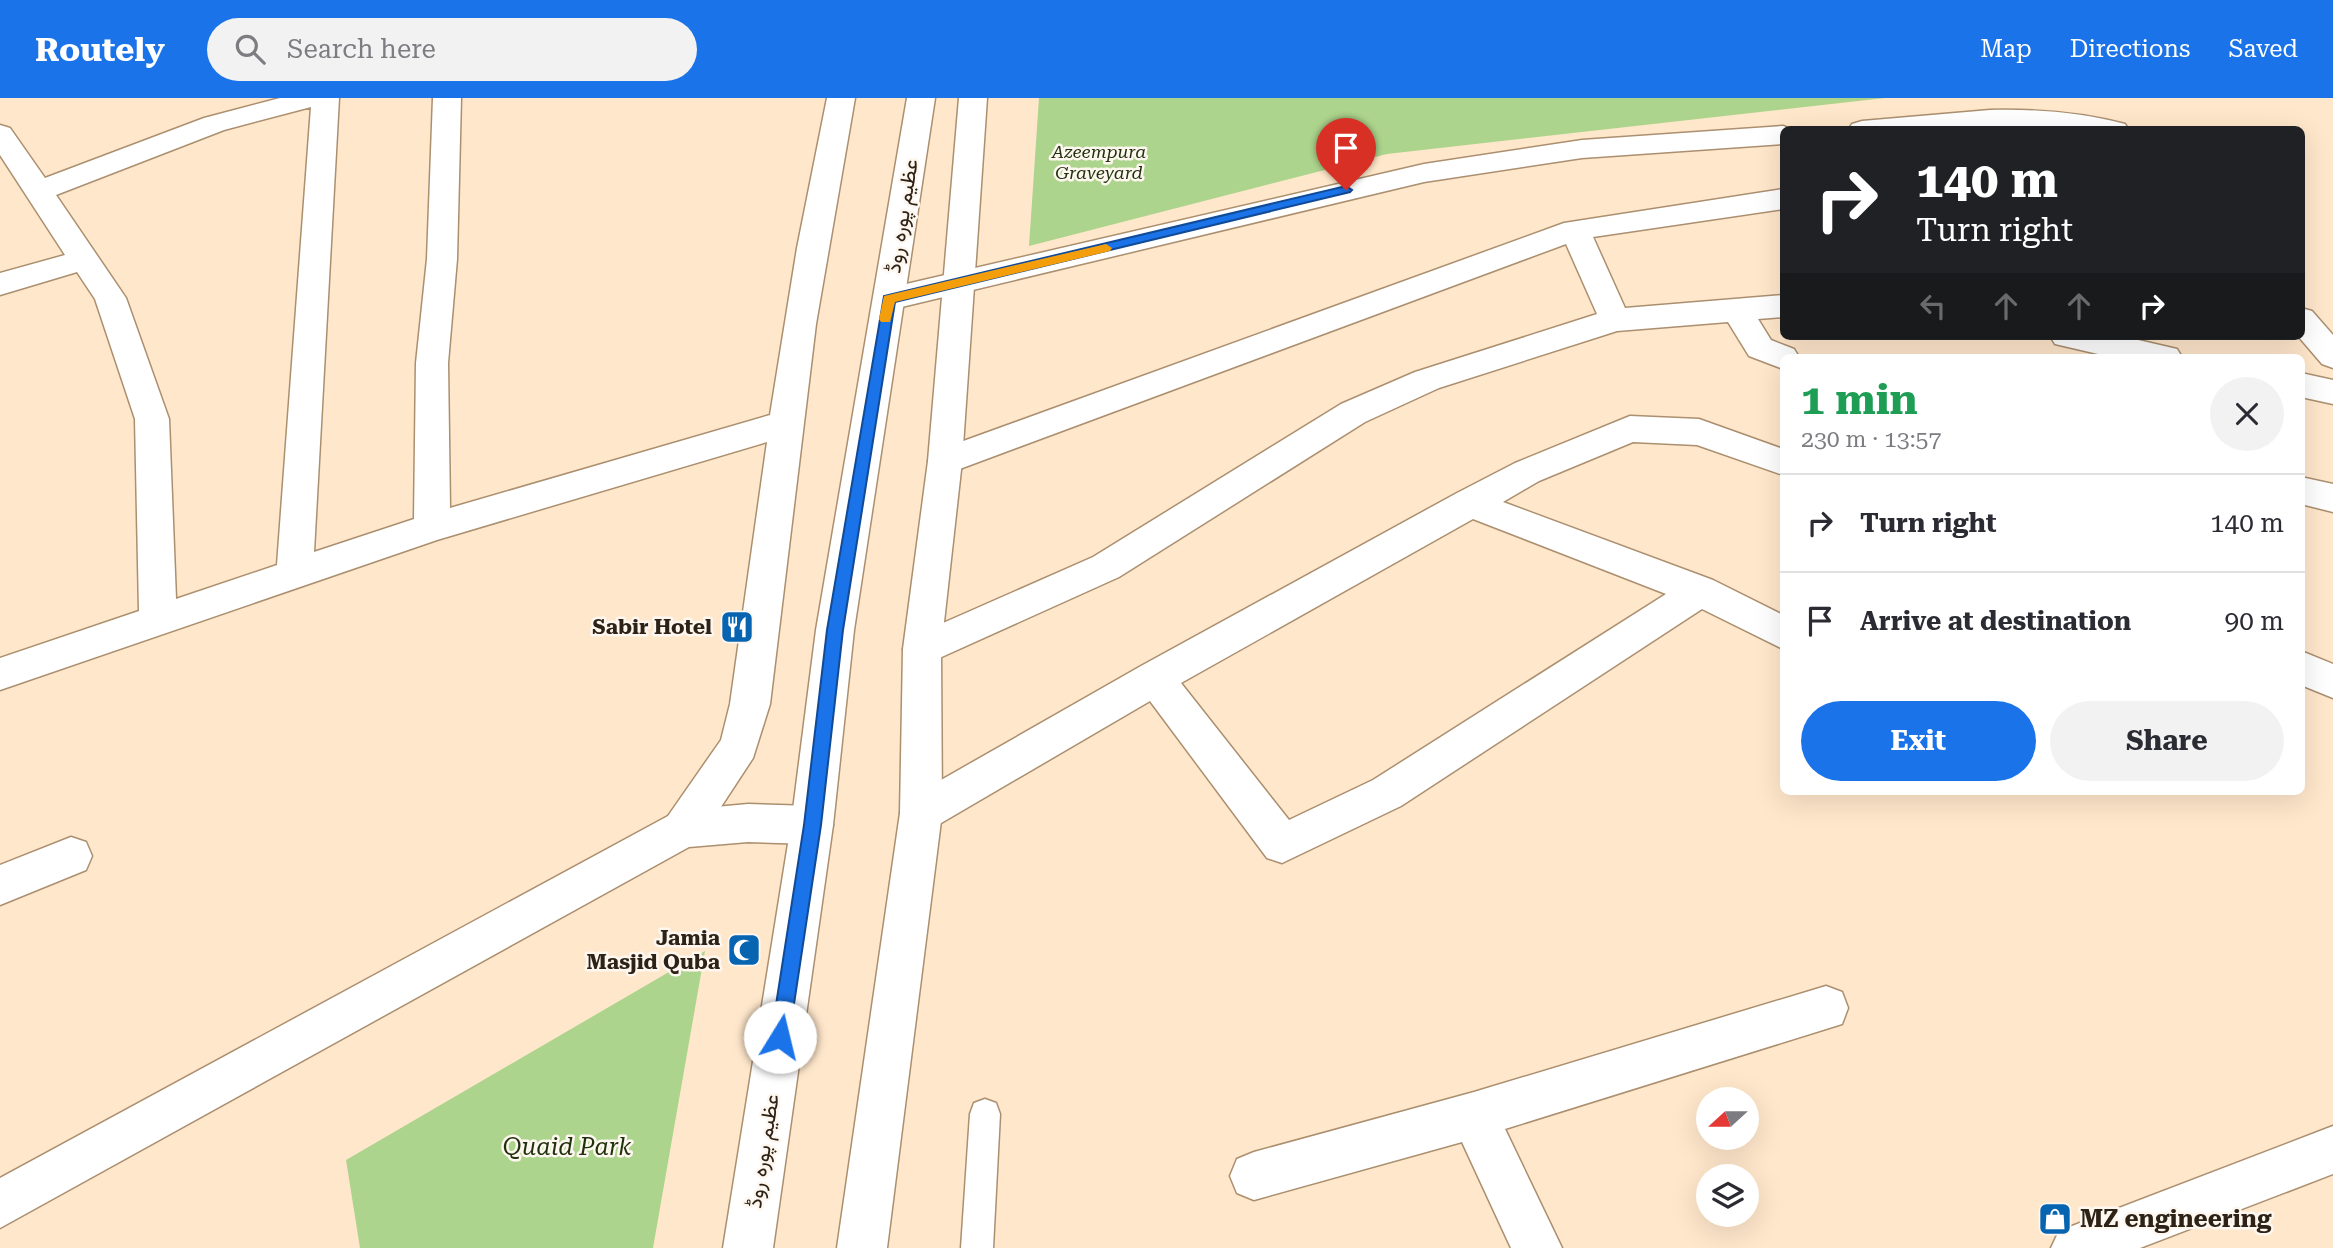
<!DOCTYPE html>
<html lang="en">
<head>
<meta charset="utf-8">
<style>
  body { margin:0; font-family:"Roboto Serif",Vazirmatn,serif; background:#f2f2f3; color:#2b2b33; height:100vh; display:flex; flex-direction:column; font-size:26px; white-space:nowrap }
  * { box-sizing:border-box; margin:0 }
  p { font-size:23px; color:#7c7c81 }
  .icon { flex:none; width:38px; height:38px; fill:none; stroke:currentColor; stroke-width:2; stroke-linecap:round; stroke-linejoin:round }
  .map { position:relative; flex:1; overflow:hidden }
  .side { position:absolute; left:1780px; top:256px; width:525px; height:441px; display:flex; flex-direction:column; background:#fff; border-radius:10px; box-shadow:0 7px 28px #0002 }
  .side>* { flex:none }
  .banner { position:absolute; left:1780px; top:28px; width:525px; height:214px; border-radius:10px; box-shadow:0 7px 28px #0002; background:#202124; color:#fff; overflow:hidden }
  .needle { width:46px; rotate:249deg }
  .buttons { position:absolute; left:1696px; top:989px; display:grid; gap:14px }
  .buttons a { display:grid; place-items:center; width:63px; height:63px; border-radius:50%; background:#fff; box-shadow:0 7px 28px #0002; font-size:35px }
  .pin { position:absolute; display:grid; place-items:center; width:60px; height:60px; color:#fff; margin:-72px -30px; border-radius:50% 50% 50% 0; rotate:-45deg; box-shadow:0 0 7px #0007 }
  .pin .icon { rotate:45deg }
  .me { position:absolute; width:77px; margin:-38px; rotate:9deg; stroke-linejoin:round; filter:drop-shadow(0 0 5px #0008) }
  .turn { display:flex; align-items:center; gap:24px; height:147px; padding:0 21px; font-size:32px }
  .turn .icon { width:91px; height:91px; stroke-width:2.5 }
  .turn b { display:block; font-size:49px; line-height:60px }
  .lanes { display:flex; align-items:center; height:66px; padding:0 21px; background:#0003; justify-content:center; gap:35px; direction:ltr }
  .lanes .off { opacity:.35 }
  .round { display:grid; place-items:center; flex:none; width:74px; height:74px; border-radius:37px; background:#f2f2f3 }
  .summary { display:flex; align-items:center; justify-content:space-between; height:119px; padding:0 21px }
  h1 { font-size:42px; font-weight:700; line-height:52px; color:#1e9e55 }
  .action { display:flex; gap:14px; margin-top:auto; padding:14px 21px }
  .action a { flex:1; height:80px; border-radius:42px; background:#1a73e8; color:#fff; font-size:28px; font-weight:700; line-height:80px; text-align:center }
  .action a+a { background:#f2f2f3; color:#2b2b33 }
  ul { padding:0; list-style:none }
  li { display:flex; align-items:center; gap:21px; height:98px; padding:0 21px; border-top:2px solid #e1e1e2 }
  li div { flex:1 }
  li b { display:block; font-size:26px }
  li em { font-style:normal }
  header { display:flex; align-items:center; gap:42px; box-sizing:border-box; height:98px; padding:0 35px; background:#1a73e8; color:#fff }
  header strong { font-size:33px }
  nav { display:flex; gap:38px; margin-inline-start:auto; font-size:24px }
  .search { width:490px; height:63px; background:#f2f2f3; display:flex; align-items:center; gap:18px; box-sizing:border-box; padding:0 24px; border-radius:38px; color:#7c7c81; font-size:26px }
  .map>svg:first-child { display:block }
  .green { fill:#add48c }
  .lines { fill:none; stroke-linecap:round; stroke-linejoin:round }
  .service-casing { stroke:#ab8f6f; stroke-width:3 }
  .minor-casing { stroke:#ab8f6f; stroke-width:3 }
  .tertiary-casing { stroke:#ab8f6f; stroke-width:3 }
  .secondary-casing { stroke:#ab8f6f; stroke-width:3 }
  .service { fill:#fff; fill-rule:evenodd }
  .minor { fill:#fff; fill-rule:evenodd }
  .tertiary { fill:#fff; fill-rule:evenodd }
  .secondary { fill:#fff; fill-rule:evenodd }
  .route { fill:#1a73e8; stroke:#114b97; stroke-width:2 }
  .slow { fill:#f59e0b }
  .labels { text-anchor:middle; stroke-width:5; stroke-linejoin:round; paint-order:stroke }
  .far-park-label { font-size:18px; font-style:italic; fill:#1f310c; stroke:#fdf7f0 }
  .street-label { font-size:21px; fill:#2d2215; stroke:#fdf7f0 }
  .poi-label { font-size:21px; font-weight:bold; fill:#2d2215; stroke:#fdf7f0; text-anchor:end }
  .near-park-label { font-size:24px; font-style:italic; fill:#1f310c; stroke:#fdf7f0 }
  .near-poi-label { font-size:24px; font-weight:bold; fill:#2d2215; stroke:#fdf7f0; text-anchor:start }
</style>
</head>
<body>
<header>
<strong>Routely</strong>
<div class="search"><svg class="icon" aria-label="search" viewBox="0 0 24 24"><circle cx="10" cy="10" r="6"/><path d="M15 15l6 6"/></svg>Search here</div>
<nav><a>Map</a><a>Directions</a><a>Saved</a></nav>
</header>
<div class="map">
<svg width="2333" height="1150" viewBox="0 0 2333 1150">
  <rect width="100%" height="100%" fill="#ffe7cb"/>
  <g class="green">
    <path d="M1039,0H1885L1387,56L1029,148Z"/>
    <path d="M705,853L653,1150H360L346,1062Z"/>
  </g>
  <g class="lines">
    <defs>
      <path id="service" d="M985,1001L996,1005L1000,1016L993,1150H961L970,1016L974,1005Z"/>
      <g id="minor">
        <path d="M280,0H339L314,454L414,421L416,265L427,161L433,0H461L457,161L448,265L450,410L770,317L797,150L827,0H855L816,226L770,606L753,660L698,744L683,750L668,744L662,731L668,718L721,642L730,606L767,344L437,442L0,592V560L139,513L135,321L95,201L77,174L0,197V175L65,157L0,57V27L10,30L45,80L204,20ZM311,9L277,467L176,501L169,321L126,200L56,97L224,32Z"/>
        <path d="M1990,12C2037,11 2079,14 2125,26L2129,32L2023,28L1848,32L1852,26L1862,23Z"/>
        <path d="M1783,28L1793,32H1783V46L1582,60L1424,84L889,212L878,209L873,201L878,193L889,190L1424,66L1582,42Z"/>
        <path d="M1783,91V111L1593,139L1625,210L1783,197V219L1758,221L1771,242L1794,251L1799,259H1783V271L1749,258L1728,224L1617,233L1439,290L1365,324L1119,479L935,562L922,567L909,562L903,551L909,540L1093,459L1341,306L1415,274L1597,216L1566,146L957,372L945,376L933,372L928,363L933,354L1564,125Z"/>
        <path d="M2301,210L2312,213L2333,237V270L2322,266L2298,238H2301Z"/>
        <path d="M2050,238H2121L2177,251L2182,259H2111L2055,246Z"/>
        <path d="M2301,275L2333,282V306L2301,299Z"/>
        <path d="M1630,318L1699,321L1783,351V377L1697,347L1633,344L1539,383L1503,404L1713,482L1783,517V551L1702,511L1401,708L1282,765L1267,760L1150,603L936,728L921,734L906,728L900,715L906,702L1141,568L1457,395L1515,365ZM1473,421L1666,496L1373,682L1289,722L1181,585Z"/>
        <path d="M2301,379L2333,386V414L2301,406Z"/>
        <path d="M2301,553L2333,566V600L2301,587Z"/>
        <path d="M71,739L86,744L92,758L86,772L0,807V767Z"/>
        <path d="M1826,888L1842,894L1848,910L1842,926L1505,1031L1562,1150H1511L1462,1044L1254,1102L1237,1095L1230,1078L1237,1061L1254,1054L1474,994Z"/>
        <path d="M2333,1028V1076L2140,1150H2051L2059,1133Z"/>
      </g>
      <path id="tertiary" d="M748,706L812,708L827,714L833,727L827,740L812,746L748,744L689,749L0,1130V1080L668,718L683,712Z"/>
      <g id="secondary">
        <path d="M907,0H935L854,532L833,727L773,1150H723L791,727L816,532Z"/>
        <path d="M959,0H987L962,363L941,551L942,715L887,1150H837L900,715L903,551L928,363Z"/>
      </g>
    </defs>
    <use href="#service" class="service-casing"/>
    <use href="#minor" class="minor-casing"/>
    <use href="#tertiary" class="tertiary-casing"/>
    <use href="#secondary" class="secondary-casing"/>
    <use href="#service" class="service"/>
    <use href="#minor" class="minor"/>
    <use href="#tertiary" class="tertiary"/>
    <use href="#secondary" class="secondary"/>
  </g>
  <path class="route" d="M1346,88L1352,92L1350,94L895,204L843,532L821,727L789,939L787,945L780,948L773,945L771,939L804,727L827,532L884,198Z"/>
  <path class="slow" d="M1106,146L1112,150L1110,153L895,204L890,224H881L879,221L884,198Z"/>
  <defs>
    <symbol id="restaurant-square" viewBox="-11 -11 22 22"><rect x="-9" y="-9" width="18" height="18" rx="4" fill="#0764b1" stroke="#fdf7f0"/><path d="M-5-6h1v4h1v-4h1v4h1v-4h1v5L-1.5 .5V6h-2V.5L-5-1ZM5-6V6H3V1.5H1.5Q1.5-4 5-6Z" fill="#fff"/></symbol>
    <symbol id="mosque-square" viewBox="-11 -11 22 22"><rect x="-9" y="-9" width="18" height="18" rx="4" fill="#0764b1" stroke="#fdf7f0"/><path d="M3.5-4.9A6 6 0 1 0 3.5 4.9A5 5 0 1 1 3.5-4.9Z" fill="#fff"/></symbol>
    <symbol id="shop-square" viewBox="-11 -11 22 22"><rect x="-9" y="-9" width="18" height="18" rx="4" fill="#0764b1" stroke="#fdf7f0"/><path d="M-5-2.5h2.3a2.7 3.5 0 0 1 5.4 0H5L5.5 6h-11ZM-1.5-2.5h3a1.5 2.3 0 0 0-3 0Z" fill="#fff"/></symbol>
  </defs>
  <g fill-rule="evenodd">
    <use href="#restaurant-square" x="718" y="510" width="38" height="38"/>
    <use href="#mosque-square" x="725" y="833" width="38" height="38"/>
    <use href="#shop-square" x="2036" y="1102" width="38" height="38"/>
  </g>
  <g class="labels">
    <g class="far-park-label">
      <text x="1099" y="60">Azeempura<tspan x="1099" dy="21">Graveyard</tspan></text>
    </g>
    <g class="street-label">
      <text transform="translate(902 118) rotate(-81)" y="7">عظیم پورہ روڈ</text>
      <text transform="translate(763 1053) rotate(-81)" y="7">عظیم پورہ روڈ</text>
    </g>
    <g class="poi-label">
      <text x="712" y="536">Sabir Hotel</text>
      <text x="720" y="847">Jamia<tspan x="720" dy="24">Masjid Quba</tspan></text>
    </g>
    <g class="near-park-label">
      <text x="567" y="1057">Quaid Park</text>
    </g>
    <g class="near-poi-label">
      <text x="2080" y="1129">MZ engineering</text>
    </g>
  </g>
</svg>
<div class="buttons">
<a><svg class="needle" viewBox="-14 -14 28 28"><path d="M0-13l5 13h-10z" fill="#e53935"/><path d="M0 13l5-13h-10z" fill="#7c7c81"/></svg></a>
<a><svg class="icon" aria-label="layers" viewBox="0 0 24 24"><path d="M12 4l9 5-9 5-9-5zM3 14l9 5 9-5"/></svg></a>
</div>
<div class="pin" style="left:1346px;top:92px;background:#d93025"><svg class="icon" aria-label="arrive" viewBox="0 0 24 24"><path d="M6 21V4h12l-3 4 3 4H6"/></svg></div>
<svg class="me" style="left:780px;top:939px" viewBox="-20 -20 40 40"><circle r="19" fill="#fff"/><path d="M0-13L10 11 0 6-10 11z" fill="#1a73e8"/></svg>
<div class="banner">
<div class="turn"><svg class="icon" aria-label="right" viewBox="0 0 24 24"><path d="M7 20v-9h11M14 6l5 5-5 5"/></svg><div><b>140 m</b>Turn right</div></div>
<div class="lanes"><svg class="icon off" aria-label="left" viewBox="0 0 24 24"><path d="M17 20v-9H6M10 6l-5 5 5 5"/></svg><svg class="icon off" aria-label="ahead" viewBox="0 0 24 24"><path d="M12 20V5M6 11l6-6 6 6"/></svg><svg class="icon off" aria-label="ahead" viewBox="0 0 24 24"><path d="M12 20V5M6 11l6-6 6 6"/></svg><svg class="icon" aria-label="right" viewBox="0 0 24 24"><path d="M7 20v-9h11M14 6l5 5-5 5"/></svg></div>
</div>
<section class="side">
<div class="summary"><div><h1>1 min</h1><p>230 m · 13:57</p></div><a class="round"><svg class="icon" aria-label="close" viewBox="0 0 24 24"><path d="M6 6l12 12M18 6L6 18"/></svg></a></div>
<ul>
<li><svg class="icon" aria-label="right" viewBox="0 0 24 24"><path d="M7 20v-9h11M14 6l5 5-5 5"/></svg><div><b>Turn right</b></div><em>140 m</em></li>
<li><svg class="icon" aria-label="arrive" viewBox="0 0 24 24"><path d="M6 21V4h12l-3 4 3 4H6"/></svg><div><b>Arrive at destination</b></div><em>90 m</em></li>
</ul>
<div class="action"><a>Exit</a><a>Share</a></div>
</section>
</div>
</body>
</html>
